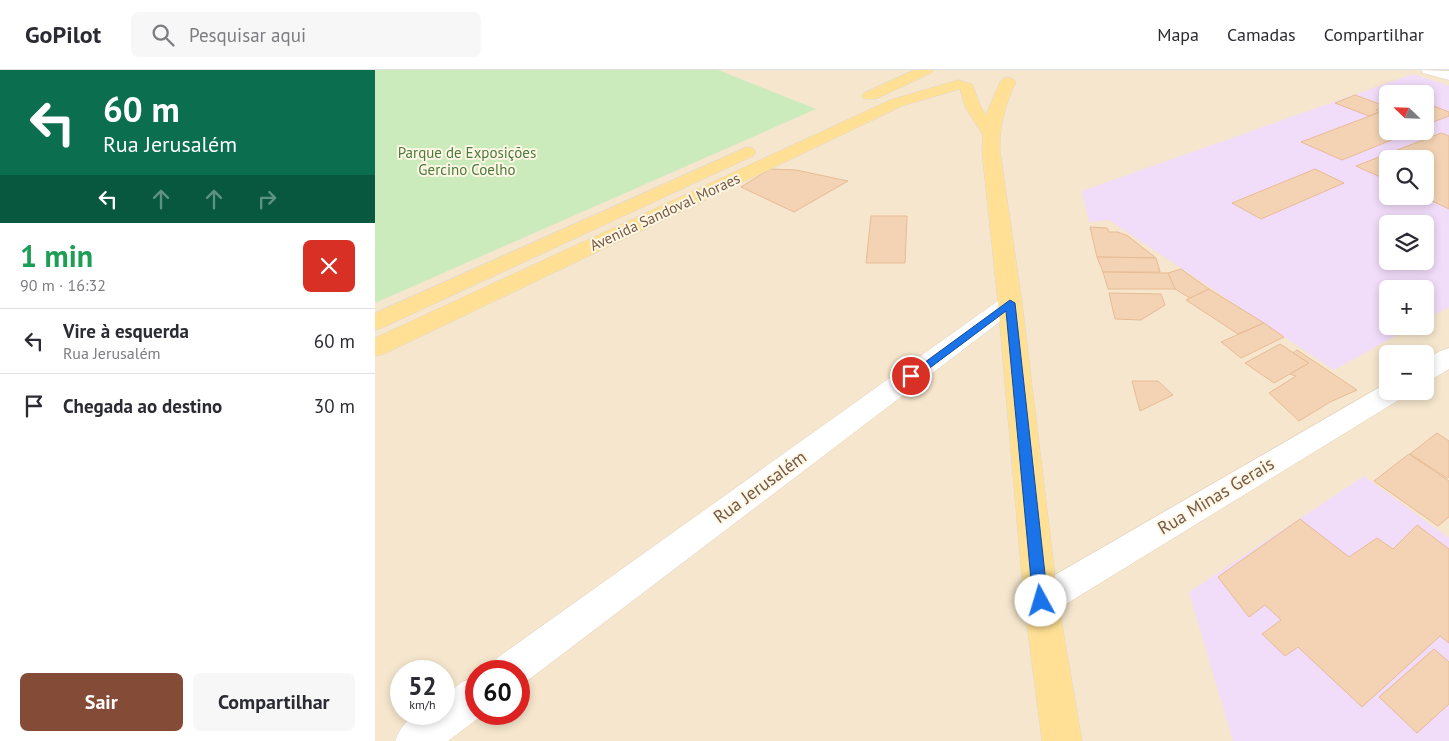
<!DOCTYPE html>
<html lang="pt">
<head>
<meta charset="utf-8">
<style>
  body { margin:0; font-family:"PT Sans",sans-serif; background:#f7f7f7; color:#2b2b33; height:100vh; display:flex; flex-direction:column; font-size:19px; white-space:nowrap }
  * { box-sizing:border-box; margin:0 }
  p { font-size:16px; color:#7c7c81 }
  .icon { flex:none; width:28px; height:28px; fill:none; stroke:currentColor; stroke-width:2; stroke-linecap:round; stroke-linejoin:round }
  .map { position:relative; flex:1; overflow:hidden }
  .side { display:flex; flex-direction:column; background:#fff; width:375px }
  .side>* { flex:none }
  .hud { background:#0b6e4f; color:#fff; overflow:hidden }
  .needle { width:32px; rotate:293deg }
  .fabs { position:absolute; left:1004px; top:15px; display:grid; gap:10px }
  .fabs a { display:grid; place-items:center; width:55px; height:55px; border-radius:8px; background:#fff; box-shadow:0 2px 8px #0003; font-size:25px }
  .speed { position:absolute; left:15px; top:590px; display:flex; gap:10px; font-size:25px; font-weight:700; text-align:center }
  .speed>* { display:grid; place-content:center; width:65px; height:65px; border-radius:50%; background:#fff; box-shadow:0 2px 8px #0003; line-height:1 }
  .speed small { font-size:12px; font-weight:400 }
  .speed .limit { border:8px solid #d22; background:#fff; color:#111 }
  .pin { position:absolute; display:grid; place-items:center; width:42px; height:42px; color:#fff; margin:-21px; border:2px solid #fff; border-radius:50%; box-shadow:0 1px 5px #0007 }
  .me { position:absolute; width:55px; margin:-28px; rotate:354deg; stroke-linejoin:round; filter:drop-shadow(0 0 4px #0008) }
  .turn { display:flex; align-items:center; gap:18px; height:105px; padding:0 20px; font-size:22px }
  .turn .icon { width:65px; height:65px; stroke-width:2.5 }
  .turn b { display:block; font-size:35px; line-height:42px }
  .lanes { display:flex; align-items:center; height:48px; padding:0 20px; background:#0003; justify-content:center; gap:25px; direction:ltr }
  .lanes .off { opacity:.35 }
  .round { display:grid; place-items:center; flex:none; width:52px; height:52px; border-radius:8px; background:#f7f7f7 }
  .summary { display:flex; align-items:center; justify-content:space-between; height:85px; padding:0 20px }
  h1 { font-size:30px; font-weight:600; line-height:38px; color:#1e9e55 }
  .primary-button { display:flex; gap:10px; margin-top:auto; padding:10px 20px }
  .primary-button a { flex:1; height:58px; border-radius:8px; background:#844b37; color:#fff; font-size:20px; font-weight:600; line-height:58px; text-align:center }
  .primary-button a+a { background:#f7f7f7; color:#2b2b33 }
  ul { padding:0; list-style:none }
  li { display:flex; align-items:center; gap:15px; height:65px; padding:0 20px; border-top:1px solid #e1e1e2 }
  li div { flex:1 }
  li b { display:block; font-size:19px }
  li em { font-style:normal }
  header { display:flex; align-items:center; gap:30px; box-sizing:border-box; height:70px; padding:0 25px; background:#fff; border-bottom:1px solid #e1e1e2 }
  header strong { font-size:24px }
  nav { display:flex; gap:28px; margin-inline-start:auto; font-size:18px }
  .search { width:350px; height:45px; background:#f7f7f7; display:flex; align-items:center; gap:12px; box-sizing:border-box; padding:0 18px; border-radius:8px; color:#7c7c81; font-size:19px }
  main { display:flex; flex:1; min-height:0 }
  .map>svg:first-child { display:block }
  .residential { fill:#f5e6cd; fill-rule:evenodd }
  .education { fill:#f1dcf9; fill-rule:evenodd }
  .green { fill:#ccebbd }
  .building { fill:#f4d3b5; stroke:#e8bb94 }
  .lines { fill:none; stroke-linecap:round; stroke-linejoin:round }
  .minor-casing { stroke:#e2d0ba; stroke-width:1 }
  .major-casing { stroke:#ded7d2; stroke-width:1 }
  .minor { fill:#fff; fill-rule:evenodd }
  .major { fill:#ffe094; fill-rule:evenodd }
  .route { fill:#1a73e8; stroke:#114b97 }
  .labels { text-anchor:middle; stroke-width:4; stroke-linejoin:round; paint-order:stroke }
  .far-park-label { font-size:15px; fill:#4a7b3d; stroke:#fff7e6 }
  .far-street-label { font-size:15px; fill:#755a45; stroke:#fff7e6 }
  .street-label { font-size:18px; fill:#755a45; stroke:#fff7e6 }
</style>
</head>
<body>
<header>
<strong>GoPilot</strong>
<div class="search"><svg class="icon" aria-label="search" viewBox="0 0 24 24"><circle cx="10" cy="10" r="6"/><path d="M15 15l6 6"/></svg>Pesquisar aqui</div>
<nav><a>Mapa</a><a>Camadas</a><a>Compartilhar</a></nav>
</header>
<main>
<section class="side">
<div class="hud">
<div class="turn"><svg class="icon" aria-label="left" viewBox="0 0 24 24"><path d="M17 20v-9H6M10 6l-5 5 5 5"/></svg><div><b>60 m</b>Rua Jerusalém</div></div>
<div class="lanes"><svg class="icon" aria-label="left" viewBox="0 0 24 24"><path d="M17 20v-9H6M10 6l-5 5 5 5"/></svg><svg class="icon off" aria-label="ahead" viewBox="0 0 24 24"><path d="M12 20V5M6 11l6-6 6 6"/></svg><svg class="icon off" aria-label="ahead" viewBox="0 0 24 24"><path d="M12 20V5M6 11l6-6 6 6"/></svg><svg class="icon off" aria-label="right" viewBox="0 0 24 24"><path d="M7 20v-9h11M14 6l5 5-5 5"/></svg></div>
</div>
<div class="summary"><div><h1>1 min</h1><p>90 m · 16:32</p></div><a class="round" style="background:#d93025;color:#fff"><svg class="icon" aria-label="close" viewBox="0 0 24 24"><path d="M6 6l12 12M18 6L6 18"/></svg></a></div>
<ul>
<li><svg class="icon" aria-label="left" viewBox="0 0 24 24"><path d="M17 20v-9H6M10 6l-5 5 5 5"/></svg><div><b>Vire à esquerda</b><p>Rua Jerusalém</p></div><em>60 m</em></li>
<li><svg class="icon" aria-label="arrive" viewBox="0 0 24 24"><path d="M6 21V4h12l-3 4 3 4H6"/></svg><div><b>Chegada ao destino</b></div><em>30 m</em></li>
</ul>
<div class="primary-button"><a>Sair</a><a>Compartilhar</a></div>
</section>
<div class="map">
<svg width="1074" height="671" viewBox="0 0 1074 671">
  <rect width="100%" height="100%" fill="#fef4df"/>
  <path class="residential" d="M0,0H1074V671H0ZM1012,24H1050V61H1012ZM1012,89H1050V126H1012ZM1012,154H1050V191H1012ZM1012,219H1050V256H1012ZM1012,284H1050V321H1012ZM26,601H69V644H26ZM101,601H144V644H101Z"/>
  <g class="education">
    <path d="M1038,4L1074,16V237L1050,250V219H1012V256H1038L959,300L734,150L714,152L707,121ZM1012,24H1050V61H1012ZM1012,89H1050V126H1012ZM1012,154H1050V191H1012Z"/>
    <path d="M989,406L1074,468V671H858L814,522Z"/>
  </g>
  <path class="green" d="M0,0H343L441,39L0,233Z"/>
  <g class="building">
    <path d="M980,25L1010,36L1001,40L1005,42L994,46L960,33Z"/>
    <path d="M1051,33L1074,42V46L1055,53L1050,51Z"/>
    <path d="M1008,41L1012,42V61H1039L967,90L926,72Z"/>
    <path d="M1066,63L1074,66V139L1047,126H1050V89H1012V110L981,96Z"/>
    <path d="M395,99L421,100L473,111L419,142L366,117Z"/>
    <path d="M940,99L969,113L886,149L857,133Z"/>
    <path d="M496,146H532L530,193H491Z"/>
    <path d="M715,157L732,158L734,162H743L753,166L781,188L722,187Z"/>
    <path d="M722,187L781,188L785,202H728Z"/>
    <path d="M806,199L834,219L815,228L800,219L793,203Z"/>
    <path d="M728,202L793,203L800,219H733Z"/>
    <path d="M834,219L889,253L863,264L811,230Z"/>
    <path d="M734,223L786,224L790,235L766,250L740,249Z"/>
    <path d="M889,253L909,267L866,288L846,272Z"/>
    <path d="M905,274L934,293L899,313L870,293Z"/>
    <path d="M922,280L982,320L955,332L924,351L894,323L921,306L915,304L934,293L918,283Z"/>
    <path d="M757,311H783L798,325L765,341Z"/>
    <path d="M1062,363L1074,371V407L1072,408L1035,384Z"/>
    <path d="M1034,384L1074,411V447L1063,456L999,411Z"/>
    <path d="M925,449L974,487L1002,468L1018,479L1042,455L1074,479V573L1065,566L987,637L923,577L910,586L887,564L906,550L890,535L874,547L843,507Z"/>
    <path d="M1059,579L1074,592V634L1042,663L1004,627Z"/>
  </g>
  <g class="lines">
    <defs>
      <g id="minor">
        <path d="M1046,0L1074,1V10L1048,3Z"/>
        <path d="M635,226L643,228L647,233L643,238L148,614L144,616V601H116L122,588L627,228Z"/>
        <path d="M1074,278V299L1059,308L1050,311V290L1065,281Z"/>
        <path d="M1012,313V321H1030L1027,328L678,542L666,547L654,542L649,531L654,520Z"/>
        <path d="M101,607V644H109L73,671H20C31,644 42,644 69,644V626L87,612Z"/>
      </g>
      <g id="major">
        <path d="M539,0H558L556,3L501,29H489L487,26L489,23Z"/>
        <path d="M633,7L638,9L641,12C630,35 624,56 625,81L647,233L683,531L707,671H667L649,531L623,233L607,81L608,65L590,37L585,19L527,36L9,284L0,286V268L515,30L583,10L597,14L606,37L611,45L625,12L628,9Z"/>
        <path d="M372,77L378,78L381,82L378,86L9,257L0,260V243Z"/>
      </g>
    </defs>
    <use href="#minor" class="minor-casing"/>
    <use href="#major" class="major-casing"/>
    <use href="#minor" class="minor"/>
    <use href="#major" class="major"/>
  </g>
  <path class="route" d="M635,230L640,233L673,531L671,536L666,538L661,536L658,531L631,241L540,309L536,310L531,306Z"/>
  <g class="labels">
    <g class="far-park-label">
      <text x="92" y="88">Parque de Exposições<tspan x="92" dy="17">Gercino Coelho</tspan></text>
    </g>
    <g class="far-street-label">
      <text transform="translate(290 142) rotate(-25)" y="5">Avenida Sandoval Moraes</text>
    </g>
    <g class="street-label">
      <text transform="translate(385 417) rotate(-36)" y="6">Rua Jerusalém</text>
      <text transform="translate(841 426) rotate(-31)" y="6">Rua Minas Gerais</text>
    </g>
  </g>
</svg>
<div class="fabs">
<a><svg class="needle" viewBox="-14 -14 28 28"><path d="M0-13l5 13h-10z" fill="#e53935"/><path d="M0 13l5-13h-10z" fill="#7c7c81"/></svg></a>
<a><svg class="icon" aria-label="search" viewBox="0 0 24 24"><circle cx="10" cy="10" r="6"/><path d="M15 15l6 6"/></svg></a>
<a><svg class="icon" aria-label="layers" viewBox="0 0 24 24"><path d="M12 4l9 5-9 5-9-5zM3 14l9 5 9-5"/></svg></a>
<a>+</a>
<a>−</a>
</div>
<div class="speed"><div>52<small>km/h</small></div><div class="limit">60</div></div>
<div class="pin" style="left:536px;top:306px;background:#d93025"><svg class="icon" aria-label="arrive" viewBox="0 0 24 24"><path d="M6 21V4h12l-3 4 3 4H6"/></svg></div>
<svg class="me" style="left:666px;top:531px" viewBox="-20 -20 40 40"><circle r="19" fill="#fff"/><path d="M0-13L10 11 0 6-10 11z" fill="#1a73e8"/></svg>
</div>
</main>
</body>
</html>
